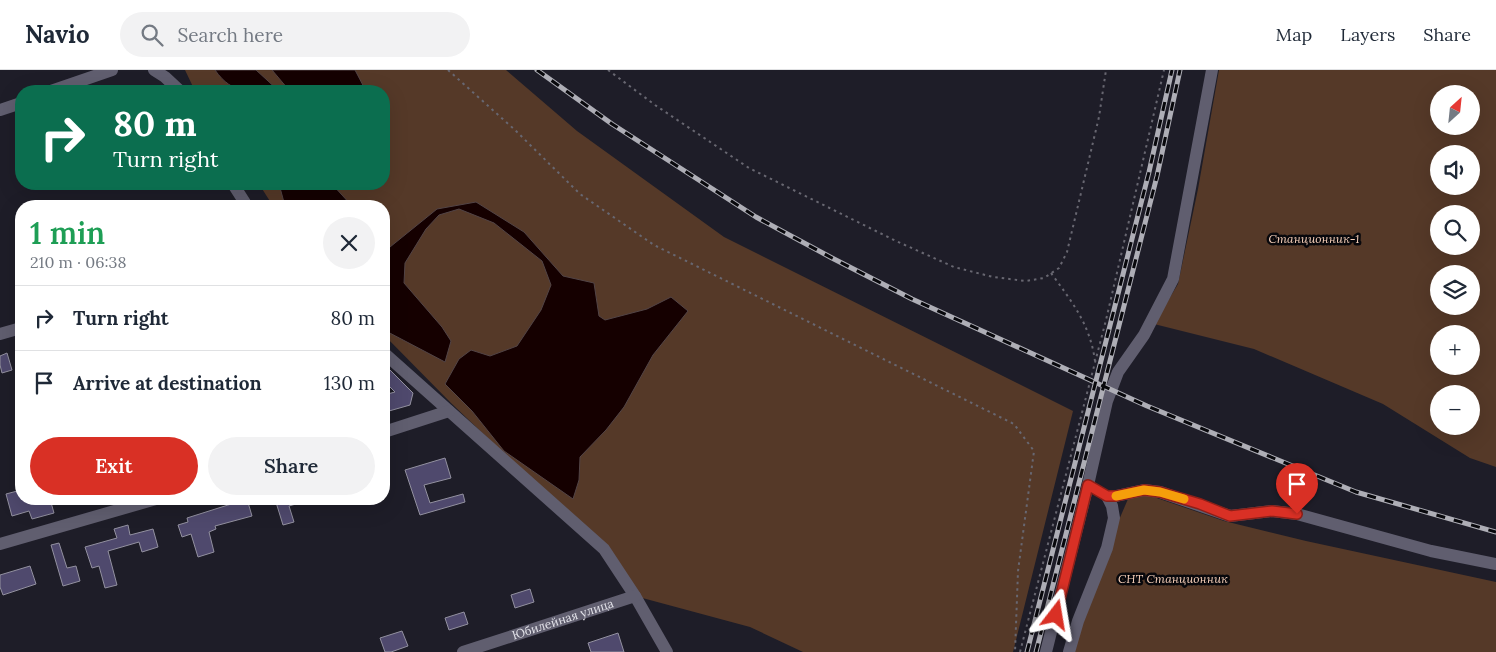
<!DOCTYPE html>
<html lang="en">
<head>
<meta charset="utf-8">
<style>
  body { margin:0; font-family:Lora,serif; background:#f2f2f3; color:#1f2937; height:100vh; display:flex; flex-direction:column; font-size:19px; white-space:nowrap }
  * { box-sizing:border-box; margin:0 }
  p { font-size:16px; color:#747a83 }
  .icon { flex:none; width:28px; height:28px; fill:none; stroke:currentColor; stroke-width:2; stroke-linecap:round; stroke-linejoin:round }
  .map { position:relative; flex:1; overflow:hidden }
  .panel { position:absolute; left:15px; top:130px; width:375px; height:305px; display:flex; flex-direction:column; background:#fff; border-radius:20px; box-shadow:0 5px 20px #0002 }
  .panel>* { flex:none }
  .guide { position:absolute; left:15px; top:15px; width:375px; height:105px; border-radius:20px; box-shadow:0 5px 20px #0002; background:#0b6e4f; color:#fff; overflow:hidden }
  .needle { width:32px; rotate:27deg }
  .fabs { position:absolute; left:1430px; top:15px; display:grid; gap:10px }
  .fabs a { display:grid; place-items:center; width:50px; height:50px; border-radius:50%; background:#fff; box-shadow:0 5px 20px #0002; font-size:25px }
  .pin { position:absolute; display:grid; place-items:center; width:42px; height:42px; color:#fff; margin:-51px -21px; border-radius:50% 50% 50% 0; rotate:-45deg; box-shadow:0 0 5px #0007 }
  .pin .icon { rotate:45deg }
  .me { position:absolute; width:55px; margin:-28px; rotate:14deg; stroke-linejoin:round; filter:drop-shadow(0 0 4px #0008) }
  .turn { display:flex; align-items:center; gap:18px; height:105px; padding:0 15px; font-size:22px }
  .turn .icon { width:65px; height:65px; stroke-width:2.5 }
  .turn b { display:block; font-size:35px; line-height:42px }
  .round { display:grid; place-items:center; flex:none; width:52px; height:52px; border-radius:26px; background:#f2f2f3 }
  .overview { display:flex; align-items:center; justify-content:space-between; height:85px; padding:0 15px }
  h1 { font-size:30px; font-weight:600; line-height:38px; color:#1e9e55 }
  .primary-button { display:flex; gap:10px; margin-top:auto; padding:10px 15px }
  .primary-button a { flex:1; height:58px; border-radius:30px; background:#d93025; color:#fff; font-size:20px; font-weight:600; line-height:58px; text-align:center }
  .primary-button a+a { background:#f2f2f3; color:#1f2937 }
  ul { padding:0; list-style:none }
  li { display:flex; align-items:center; gap:15px; height:65px; padding:0 15px; border-top:1px solid #e0e1e3 }
  li div { flex:1 }
  li b { display:block; font-size:19px }
  li em { font-style:normal }
  header { display:flex; align-items:center; gap:30px; box-sizing:border-box; height:70px; padding:0 25px; background:#fff; border-bottom:1px solid #e0e1e3 }
  header strong { font-size:24px }
  nav { display:flex; gap:28px; margin-inline-start:auto; font-size:18px }
  .search { width:350px; height:45px; background:#f2f2f3; display:flex; align-items:center; gap:12px; box-sizing:border-box; padding:0 18px; border-radius:28px; color:#747a83; font-size:19px }
  .map>svg:first-child { display:block }
  .green { fill:#553928; fill-rule:evenodd }
  .water { fill:#150000; stroke:#524446 }
  .building { fill:#4f496d; stroke:#9391a0 }
  .lines { fill:none; stroke-linecap:round; stroke-linejoin:round }
  .path { stroke:#686771; stroke-width:2; stroke-dasharray:2.5 4; stroke-linecap:butt }
  .minor { stroke:#605e6f; stroke-width:12 }
  .rail-casing { stroke:#aeaeb6; stroke-width:5 }
  .rail { stroke:#08080c; stroke-width:3; stroke-dasharray:9; stroke-linecap:butt }
  .route-casing { stroke:#8d1f18; stroke-width:12 }
  .route { stroke:#d93025; stroke-width:9 }
  .slow { stroke:#f59e0b; stroke-width:9 }
  .labels { text-anchor:middle; stroke-width:5; stroke-linejoin:round; paint-order:stroke }
  .park-label { font-size:12px; font-style:italic; fill:#f8d1ba; stroke:#08080c }
  .street-label { font-size:12px; fill:#e2e2e9; stroke:#08080c }
</style>
</head>
<body>
<header>
<strong>Navio</strong>
<div class="search"><svg class="icon" aria-label="search" viewBox="0 0 24 24"><circle cx="10" cy="10" r="6"/><path d="M15 15l6 6"/></svg>Search here</div>
<nav><a>Map</a><a>Layers</a><a>Share</a></nav>
</header>
<div class="map">
<svg width="1496" height="582" viewBox="0 0 1496 582">
  <rect width="100%" height="100%" fill="#1e1d28"/>
  <g class="green">
    <path d="M185,0H506L577,61L724,167L1073,341L1013,582H803L750,557L635,526L604,479L451,333L384,265V136H273L259,114H384V21H195Z"/>
    <path d="M1219,0H1496V397L1470,388L1383,334L1254,279L1154,254L1178,214L1198,119ZM1439,24H1471V56H1439ZM1439,84H1471V116H1439ZM1439,144H1471V176H1439ZM1439,204H1471V236H1439ZM1439,264H1471V296H1439ZM1439,324H1471V356H1439Z"/>
    <path d="M1145,424L1224,451L1306,471L1496,512V582H1066L1079,543L1128,429Z"/>
  </g>
  <g class="water">
    <path d="M215,0H256L279,21C251,21 233,26 215,0Z"/>
    <path d="M272,0H355L366,21H288V19Z"/>
    <path d="M279,114H332L352,136H285Z"/>
    <path d="M476,132L524,162L563,206L594,213L599,246L605,250L647,239L671,227L688,241L653,285L624,337L606,360L580,387L579,410L573,429L504,381L472,341L445,314L459,289L471,280L490,286L517,276L541,240L551,215L542,191L494,153L459,139L439,145L426,159L405,193L404,213L442,257L451,271L445,292L384,260V172L390,177L437,139Z"/>
  </g>
  <g class="building">
    <path d="M7,283L12,300L2,303L0,295V286Z"/>
    <path d="M384,294L413,323L410,335L389,341L384,325L395,322L384,311Z"/>
    <path d="M445,388L451,408L424,415L430,433L463,424L465,432L420,445L405,400Z"/>
    <path d="M21,420V429H50L54,443L32,449L29,441L12,446L6,424Z"/>
    <path d="M247,429L252,446L215,456L216,459L209,462L214,482L198,487L191,464L182,467L178,455L188,452L187,448Z"/>
    <path d="M275,429H305L306,431L289,436L294,452L283,455Z"/>
    <path d="M128,455L130,465L153,459L158,477L142,482L139,472L108,481L117,515L105,518L99,496L92,498L85,477L117,468L114,459Z"/>
    <path d="M59,473L67,498L76,496L80,511L63,516L51,475Z"/>
    <path d="M30,496L36,514L3,525L0,517V505Z"/>
    <path d="M530,519L534,532L515,538L511,525Z"/>
    <path d="M464,542L468,554L449,560L445,548Z"/>
    <path d="M402,561L408,576L391,582H385L380,568Z"/>
    <path d="M618,563L624,582H591L588,573Z"/>
  </g>
  <g class="lines">
    <g class="path">
      <path d="M448,0L515,60L580,124L654,175L1014,354L1034,381L1018,501L1015,582"/>
      <path d="M608,0L655,35L749,98L896,171L954,197L993,207L1026,211L1044,208L1059,198L1067,182L1099,47L1106,0"/>
      <path d="M1051,203C1072,232 1090,254 1095,291"/>
      <path d="M1020,582L1106,250L1164,0"/>
    </g>
    <g class="minor">
      <path d="M154,0L165,7L180,21"/>
      <path d="M51,21L112,0"/>
      <path d="M0,40L21,33"/>
      <path d="M233,114L247,136"/>
      <path d="M0,264L21,258"/>
      <path d="M384,283L604,479L635,526L667,582"/>
      <path d="M384,362L449,341"/>
      <path d="M0,474L156,429"/>
      <path id="s1" d="M463,582L635,526"/>
      <path d="M1046,582L1088,415L1107,331L1118,302L1144,265L1173,209L1212,0"/>
      <path d="M1069,582L1078,551L1107,478L1114,448L1112,436L1107,426H1116L1144,420L1160,422L1230,446L1272,441L1297,444L1431,481L1496,494"/>
    </g>
    <defs>
      <g id="rail">
        <path d="M537,0L612,54L756,147L832,188L912,229L1147,336L1356,422L1496,462"/>
        <path d="M1027,582L1149,102L1172,0"/>
        <path d="M1036,582L1157,106L1180,0"/>
      </g>
    </defs>
    <use href="#rail" class="rail-casing"/>
    <use href="#rail" class="rail"/>
  </g>
  <g class="lines">
    <defs>
      <path id="route" d="M1056,545L1088,415L1107,426H1116L1144,420L1160,422L1200,434L1230,446L1272,441L1297,444"/>
    </defs>
    <use href="#route" class="route-casing"/>
    <use href="#route" class="route"/>
    <path class="slow" d="M1116,426L1144,420L1160,422L1184,429"/>
  </g>
  <g class="labels">
    <g class="park-label">
      <text x="1314" y="173">Станционник-1</text>
      <text x="1173" y="513">СНТ Станционник</text>
    </g>
    <g class="street-label">
      <text dy="4" stroke="none"><textPath href="#s1" startOffset="105">Юбилейная улица</textPath></text>
    </g>
  </g>
</svg>
<div class="fabs">
<a><svg class="needle" viewBox="-14 -14 28 28"><path d="M0-13l5 13h-10z" fill="#e53935"/><path d="M0 13l5-13h-10z" fill="#747a83"/></svg></a>
<a><svg class="icon" aria-label="sound" viewBox="0 0 24 24"><path d="M4 9h4l5-4v14l-5-4H4zM17 9q2 3 0 6"/></svg></a>
<a><svg class="icon" aria-label="search" viewBox="0 0 24 24"><circle cx="10" cy="10" r="6"/><path d="M15 15l6 6"/></svg></a>
<a><svg class="icon" aria-label="layers" viewBox="0 0 24 24"><path d="M12 4l9 5-9 5-9-5zM3 14l9 5 9-5"/></svg></a>
<a>+</a>
<a>−</a>
</div>
<div class="pin" style="left:1297px;top:444px;background:#d93025"><svg class="icon" aria-label="arrive" viewBox="0 0 24 24"><path d="M6 21V4h12l-3 4 3 4H6"/></svg></div>
<svg class="me" style="left:1056px;top:545px" viewBox="-20 -20 40 40"><path d="M0-17L14 15 0 8-14 15z" fill="#d93025" stroke="#fff" stroke-width="4"/></svg>
<div class="guide">
<div class="turn"><svg class="icon" aria-label="right" viewBox="0 0 24 24"><path d="M7 20v-9h11M14 6l5 5-5 5"/></svg><div><b>80 m</b>Turn right</div></div>
</div>
<section class="panel">
<div class="overview"><div><h1>1 min</h1><p>210 m · 06:38</p></div><a class="round"><svg class="icon" aria-label="close" viewBox="0 0 24 24"><path d="M6 6l12 12M18 6L6 18"/></svg></a></div>
<ul>
<li><svg class="icon" aria-label="right" viewBox="0 0 24 24"><path d="M7 20v-9h11M14 6l5 5-5 5"/></svg><div><b>Turn right</b></div><em>80 m</em></li>
<li><svg class="icon" aria-label="arrive" viewBox="0 0 24 24"><path d="M6 21V4h12l-3 4 3 4H6"/></svg><div><b>Arrive at destination</b></div><em>130 m</em></li>
</ul>
<div class="primary-button"><a>Exit</a><a>Share</a></div>
</section>
</div>
</body>
</html>
